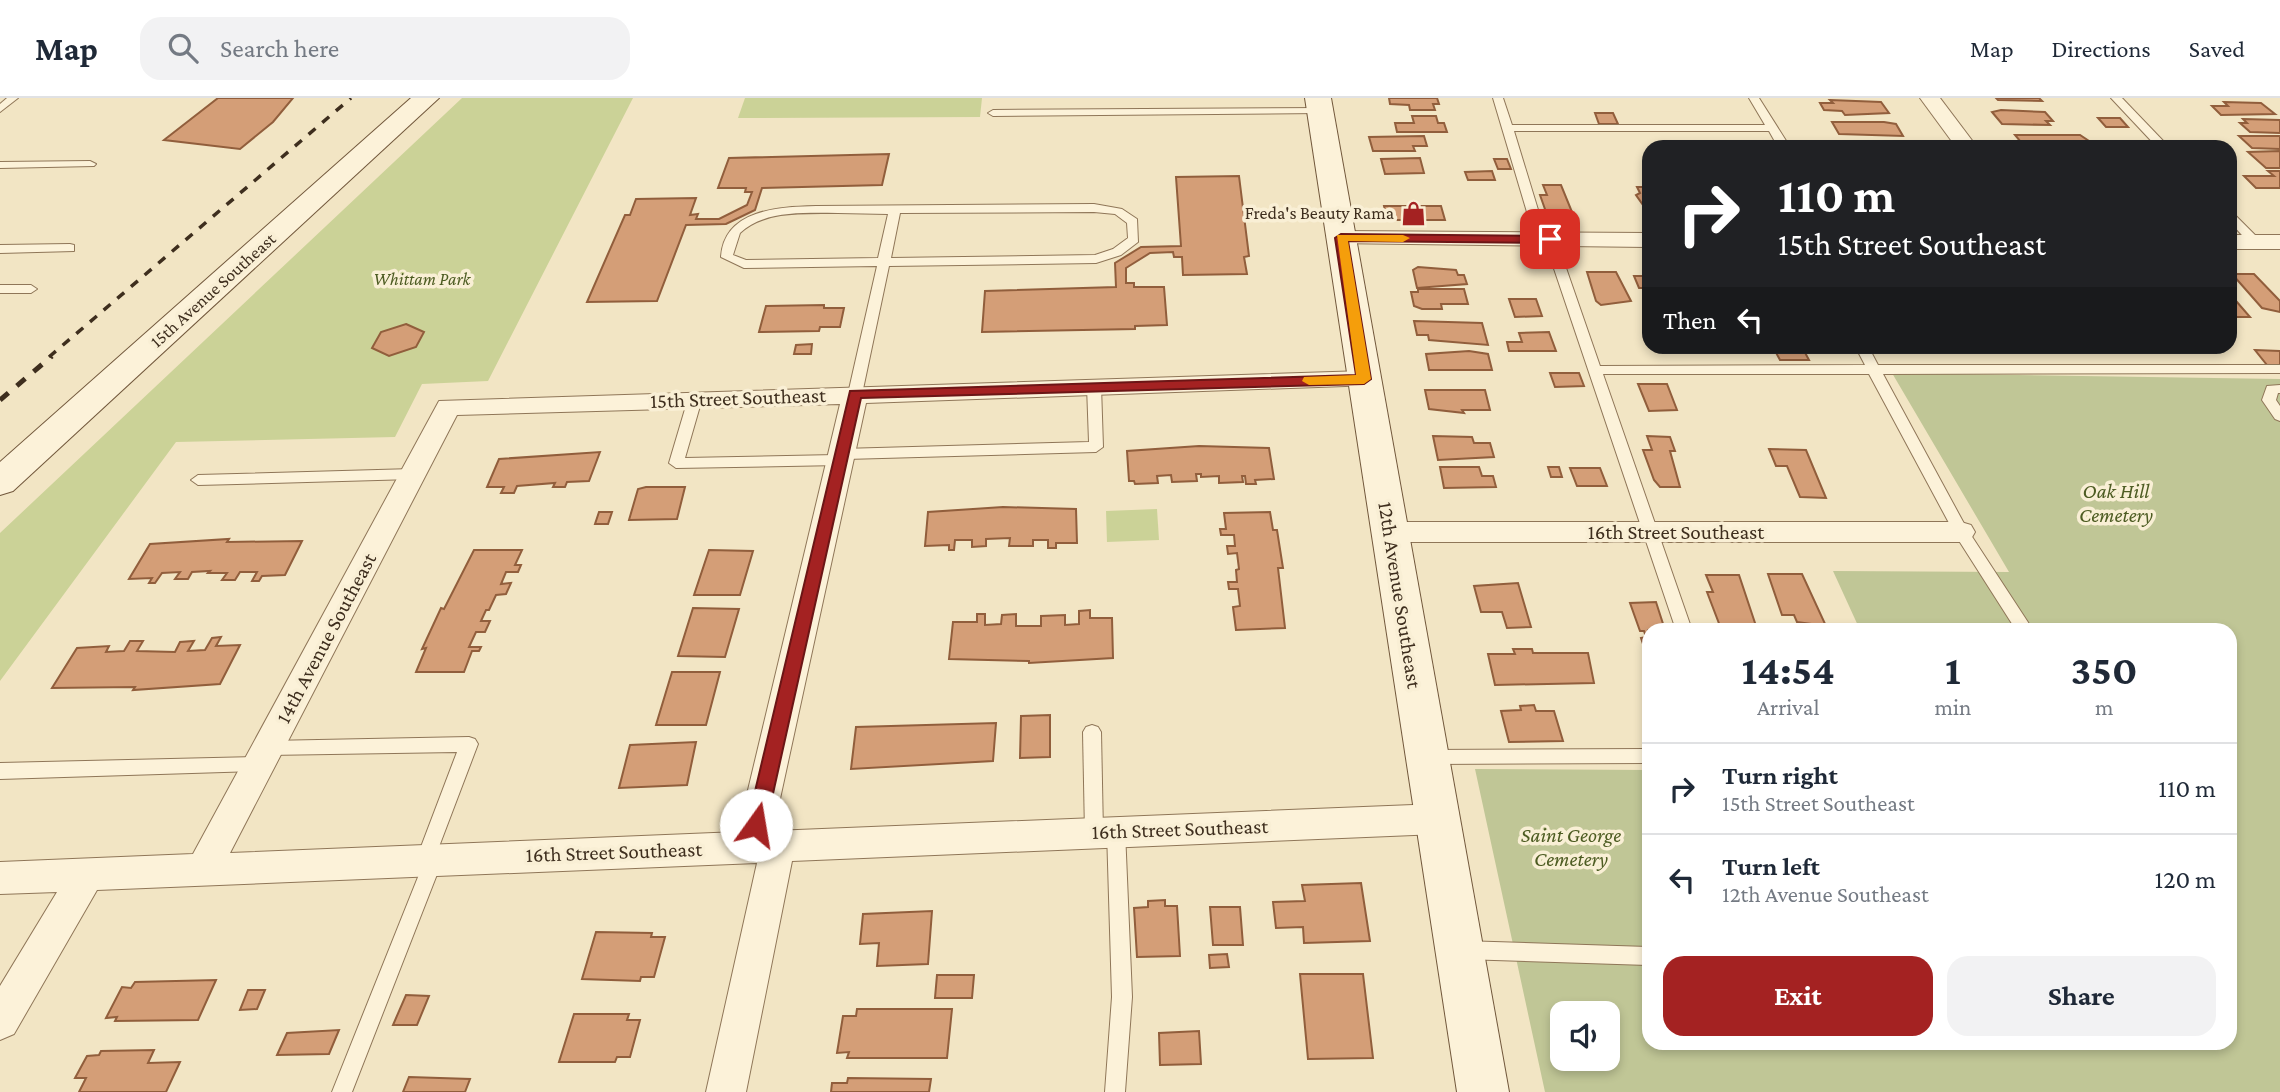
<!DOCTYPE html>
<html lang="en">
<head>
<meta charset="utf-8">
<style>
  body { margin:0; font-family:"Crimson Pro",serif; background:#f2f2f3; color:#1f2937; height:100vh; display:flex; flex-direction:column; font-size:26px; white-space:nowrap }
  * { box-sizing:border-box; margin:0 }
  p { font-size:23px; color:#747a83 }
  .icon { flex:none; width:38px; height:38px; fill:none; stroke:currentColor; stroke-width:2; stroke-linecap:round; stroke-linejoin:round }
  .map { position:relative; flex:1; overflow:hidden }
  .side { position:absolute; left:1642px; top:525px; width:595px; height:427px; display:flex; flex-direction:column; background:#fff; border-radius:21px; box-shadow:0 4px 10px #0003 }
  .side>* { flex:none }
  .top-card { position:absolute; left:1642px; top:42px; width:595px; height:214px; border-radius:21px; box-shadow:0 4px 10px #0003; background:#202124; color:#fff; overflow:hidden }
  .controls { position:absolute; left:1550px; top:903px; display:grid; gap:14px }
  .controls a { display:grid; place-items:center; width:70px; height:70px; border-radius:14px; background:#fff; box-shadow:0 4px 10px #0003; font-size:35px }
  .pin { position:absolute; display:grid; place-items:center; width:60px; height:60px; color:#fff; margin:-30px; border-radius:14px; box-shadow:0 4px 10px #0006 }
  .me { position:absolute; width:77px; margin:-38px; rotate:13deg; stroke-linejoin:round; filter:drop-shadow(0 0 5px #0008) }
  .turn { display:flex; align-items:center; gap:24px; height:147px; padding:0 21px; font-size:32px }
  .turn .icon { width:91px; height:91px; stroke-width:2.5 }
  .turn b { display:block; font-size:49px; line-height:60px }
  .then { display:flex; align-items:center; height:66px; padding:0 21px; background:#0003; gap:14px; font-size:26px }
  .eta { display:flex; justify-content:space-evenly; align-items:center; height:119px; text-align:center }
  .eta b { font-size:42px; font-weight:700; line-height:49px }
  .action { display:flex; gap:14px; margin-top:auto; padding:14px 21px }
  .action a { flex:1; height:80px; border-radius:21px; background:#a42222; color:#fff; font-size:28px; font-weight:700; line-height:80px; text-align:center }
  .action a+a { background:#f2f2f3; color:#1f2937 }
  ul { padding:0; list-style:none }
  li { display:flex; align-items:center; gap:21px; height:91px; padding:0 21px; border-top:2px solid #e0e1e3 }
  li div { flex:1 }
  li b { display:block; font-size:26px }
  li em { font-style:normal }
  header { display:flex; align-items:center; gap:42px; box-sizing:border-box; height:98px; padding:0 35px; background:#fff; border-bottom:2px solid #e0e1e3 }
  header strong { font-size:33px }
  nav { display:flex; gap:38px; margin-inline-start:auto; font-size:24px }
  .search { width:490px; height:63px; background:#f2f2f3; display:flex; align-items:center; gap:18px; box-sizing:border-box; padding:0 24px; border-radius:21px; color:#747a83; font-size:26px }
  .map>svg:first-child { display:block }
  .green { fill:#cbd297 }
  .cemetery { fill:#c0c696; fill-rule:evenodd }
  .building { fill:#d49e77; stroke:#915e3c; stroke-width:2 }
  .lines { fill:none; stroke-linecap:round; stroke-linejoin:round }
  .lane-casing { stroke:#8f7658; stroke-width:2 }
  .street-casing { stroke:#8f7658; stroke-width:2 }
  .secondary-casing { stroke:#71573b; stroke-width:2 }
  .lane { fill:#fcf2d9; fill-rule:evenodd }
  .street { fill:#fcf2d9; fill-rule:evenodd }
  .secondary { fill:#fcf2d9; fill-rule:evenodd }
  .rail-far1 { stroke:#3e2e1e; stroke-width:3.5; stroke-dasharray:9 9; stroke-linecap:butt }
  .rail { stroke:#3e2e1e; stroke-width:5; stroke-dasharray:11 11; stroke-linecap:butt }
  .route { fill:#a42222; stroke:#6b1616; stroke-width:2 }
  .slow { fill:#f59e0b }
  .labels { text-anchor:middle; stroke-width:7; stroke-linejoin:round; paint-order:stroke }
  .far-poi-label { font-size:18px; fill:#3e2e1e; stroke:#f9efd5; text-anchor:end }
  .far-park-label { font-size:18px; font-style:italic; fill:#4d5c22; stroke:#f9efd5 }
  .far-street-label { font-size:18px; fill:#3e2e1e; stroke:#f9efd5 }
  .street-label { font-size:21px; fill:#3e2e1e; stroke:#f9efd5 }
  .park-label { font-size:21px; font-style:italic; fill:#4d5c22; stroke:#f9efd5 }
</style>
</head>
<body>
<header>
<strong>Map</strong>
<div class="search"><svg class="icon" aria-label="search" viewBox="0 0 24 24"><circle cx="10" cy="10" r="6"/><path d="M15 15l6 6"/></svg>Search here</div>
<nav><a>Map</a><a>Directions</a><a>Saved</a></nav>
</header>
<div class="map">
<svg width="2280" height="994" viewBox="0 0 2280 994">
  <rect width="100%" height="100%" fill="#f2e5c4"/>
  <g class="green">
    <path d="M462,0H633L488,283L422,286L395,339L176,344L0,583V435Z"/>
    <path d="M745,0H982L980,19L738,20Z"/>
    <path d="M1157,411L1159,442L1107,444L1106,413Z"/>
  </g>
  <path class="cemetery" d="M1892,275L2280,281V994H1545L1475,671L1648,672V945H2230V532H1860L1833,473L2009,474ZM1563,915H1608V961H1563Z"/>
  <g class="building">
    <path d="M218,0H293L273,24L240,51L164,42Z"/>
    <path d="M1389,0H1437L1439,6H1433L1435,12H1410L1409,7L1390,6Z"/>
    <path d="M1996,0H2039L2042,3L1998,2Z"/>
    <path d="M1830,2L1881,4L1889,15L1845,17L1842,13L1824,12L1820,5H1833Z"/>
    <path d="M2224,4L2261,5L2275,16L2221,17L2212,8H2228Z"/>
    <path d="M2001,12L2045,14L2053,23H2046L2050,27L2002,26L1992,14Z"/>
    <path d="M1595,15H1613L1618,26H1599Z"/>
    <path d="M1412,18H1436L1438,25H1444L1447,34H1397L1395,25H1414Z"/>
    <path d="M2098,20H2120L2128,29H2106Z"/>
    <path d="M2243,21L2280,22V35L2250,34L2240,25H2247Z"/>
    <path d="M1832,24H1884L1896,26L1903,38L1839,36Z"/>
    <path d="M2015,37H2080L2098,49H2025Z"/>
    <path d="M1424,38L1427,48H1413L1415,53H1373L1369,39Z"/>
    <path d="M2239,38H2280V51L2252,50Z"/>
    <path d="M2280,53V70H2266L2248,54Z"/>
    <path d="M889,56L882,87L762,90L755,112L726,126L686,127L657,203L587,204L625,117H630L636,101L696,100L690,117L698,116L696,121H719L747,107L752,94H745L746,90H718L729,60Z"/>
    <path d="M1420,60L1424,75L1385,76L1381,61Z"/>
    <path d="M1494,61H1507L1511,71H1498Z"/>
    <path d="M1492,73L1495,82H1468L1465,74Z"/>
    <path d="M2268,73H2280V90H2256L2244,78H2274Z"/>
    <path d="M1239,78L1249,158L1244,159L1247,176L1183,177L1182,159H1174L1173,154L1150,155L1126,170V185H1134V189H1164L1167,227L1135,228V231L982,234L985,193L1116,189L1115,165L1141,149L1181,148L1176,79Z"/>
    <path d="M1644,85H1648V114L1636,97L1640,95L1637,89H1646Z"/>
    <path d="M1543,87H1561L1572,114H1546L1540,97H1547Z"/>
    <path d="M1384,108H1441L1445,122H1387Z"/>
    <path d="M1418,169L1456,172L1458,177H1464L1467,186L1417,190L1413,172Z"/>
    <path d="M1587,174H1616L1631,203L1601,207L1596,203Z"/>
    <path d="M2232,176H2254L2280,203V214L2262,210Z"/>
    <path d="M1634,178H1648V204L1643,190H1639Z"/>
    <path d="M1418,191H1464L1468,206H1441L1442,211H1422L1414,208L1411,194H1418Z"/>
    <path d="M2230,196L2250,219H2230Z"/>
    <path d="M1509,201H1536L1542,218L1515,219Z"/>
    <path d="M824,207V210H844L840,229H820L819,233L759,234L766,208Z"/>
    <path d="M1414,223L1482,225L1488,247L1429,242L1428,237H1417Z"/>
    <path d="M406,226L424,234L416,249L389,258L372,250L381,234Z"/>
    <path d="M1549,234L1556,253H1509L1507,244H1522L1519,235Z"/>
    <path d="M812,246L811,256H794L796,247Z"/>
    <path d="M1773,249H1802L1809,262H1780Z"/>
    <path d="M2255,252L2280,253V267H2267Z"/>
    <path d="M1469,253L1488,256L1492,272H1429L1426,256Z"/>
    <path d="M1550,275H1579L1584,288L1555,289Z"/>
    <path d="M1638,286H1667L1677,312L1649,313Z"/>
    <path d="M1425,292H1485L1490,312H1462L1464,315L1429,311Z"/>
    <path d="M1433,338L1472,339L1474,345H1490L1494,359L1438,362Z"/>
    <path d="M1647,338L1670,339L1675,353H1670L1680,389H1660L1654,382L1643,352H1652Z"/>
    <path d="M1199,348L1269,350L1274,381L1255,382L1256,386H1246L1245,378H1242L1243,384L1219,385V378L1201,379V376H1196L1197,383L1172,384L1171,377L1157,378L1158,385L1135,386L1134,383H1129L1127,353Z"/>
    <path d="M1769,351L1806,352L1826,400L1800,399L1787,368H1776Z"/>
    <path d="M600,354L589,383L567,384L565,389H553L555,385L517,388L514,395H501L504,389H487L499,361Z"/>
    <path d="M1440,369H1479L1482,378H1493L1496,389L1444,390Z"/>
    <path d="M1548,369H1559L1562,379H1551Z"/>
    <path d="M1570,370H1600L1607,388H1577Z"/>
    <path d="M646,389H685L677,421L629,422L638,391Z"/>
    <path d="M1003,409L1076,411L1077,445H1056V450H1048V442H1033V448H1009L1010,440L986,441V448L972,449V442H955L954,452H949V447L925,448L928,414Z"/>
    <path d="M599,414H612L608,426H595Z"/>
    <path d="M1270,414L1273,432H1277L1283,470H1278L1285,530L1236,532L1233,509L1240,508L1238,491H1229L1228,484H1237L1236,472L1239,471L1237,455L1228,456L1227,448H1235L1234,437H1221L1220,431H1226L1224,415Z"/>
    <path d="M229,441L227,444L302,443L285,477L262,478L259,483H252L257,474H240L235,482H222L227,475H208L210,473L192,474L188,481H175L180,474L162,475L155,485H149L152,480L129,481L150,446Z"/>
    <path d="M474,452H522L515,467H521L518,474H506L501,486L511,485L506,496L496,497L489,512H486L481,523H490L485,534H476L469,549H481L479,553H472L464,574H416L426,550L422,551L441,510L444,511Z"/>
    <path d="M709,452L753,453L740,497H694Z"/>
    <path d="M1768,476H1802L1826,528L1797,524L1794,517H1782Z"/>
    <path d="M1706,477H1739L1756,528H1720L1707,494H1713Z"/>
    <path d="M1518,485L1531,529L1507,530L1502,514H1481L1474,488Z"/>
    <path d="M1656,504L1665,532H1648L1647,558L1641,540L1646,539L1644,533H1640L1630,505Z"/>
    <path d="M693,510L739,511L725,559L678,558Z"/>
    <path d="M1090,512V520H1112L1113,560L1029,565V563L949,561L953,524H977V516H985V527L1001,526L1002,517L1016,516V528H1041V518L1065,517V527L1079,526V513Z"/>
    <path d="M221,539L216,548L240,547L220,586L133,592L135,589L52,590L77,550L109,548L106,554L124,553L130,543H143L137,553L175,554L180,544L194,543L188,553L205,552L212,540Z"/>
    <path d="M1513,551H1532L1533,555H1588L1594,585L1495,587L1488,556H1515Z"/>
    <path d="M672,574H720L706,627H656Z"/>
    <path d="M1534,607L1536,613H1554L1563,643L1509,644L1501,613L1521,612L1520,608Z"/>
    <path d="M1050,617V659L1020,660L1021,618Z"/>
    <path d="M996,625L993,663L851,671L856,629Z"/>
    <path d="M696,644L687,687L619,690L630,647Z"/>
    <path d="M1361,785L1370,843L1304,845L1303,829L1276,830L1273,804L1305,803L1302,787Z"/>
    <path d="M1165,802V808H1177L1180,858L1137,859L1134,810L1148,809V803Z"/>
    <path d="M1210,809H1240L1243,847H1213Z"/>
    <path d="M932,813L928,866L877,868L879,845L860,846L863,816Z"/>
    <path d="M596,834L652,835L651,839H665L654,879H641L640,883L582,881Z"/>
    <path d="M1227,856L1229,869L1210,870L1209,857Z"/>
    <path d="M1300,876H1363L1373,960L1308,961Z"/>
    <path d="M937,877H974L972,900H935Z"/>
    <path d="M216,882L198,922L115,923L117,919L106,920L122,889L131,890L135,884Z"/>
    <path d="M248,892H265L257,911L240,912Z"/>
    <path d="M406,897L429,898L417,927H393Z"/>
    <path d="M857,911H952L947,960H847L849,954L837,955L843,918H856Z"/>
    <path d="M574,916H629L627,922H640L630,959H617L615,964H559Z"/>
    <path d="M339,932L329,956L277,957L287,935Z"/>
    <path d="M1199,933L1201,966L1160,967L1159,935Z"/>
    <path d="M154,952L148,965L180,964L166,994H79L86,980H75L87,958L99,957L101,953Z"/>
    <path d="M409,979L470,981L465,994H403Z"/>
    <path d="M848,980L931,981L929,994H831L832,985H847Z"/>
  </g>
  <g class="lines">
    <defs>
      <g id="lane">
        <path d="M7,0H18L0,14V6Z"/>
        <path d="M1493,0H1503L1512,27H1765L1749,0H1759L1790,49H1778L1769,33H1514L1546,138H1554L1556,141L1600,268L1865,267L1855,248H1868L1878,267H2280V275L1883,276L1967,431L2033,532H2016L1956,438L1869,276H1603L1692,532H1676L1545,144H1537L1535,141Z"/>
        <path d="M2111,0H2122L2169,49H2157Z"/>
        <path d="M1324,10L1325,12L1320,15L993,18L988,15L993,12Z"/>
        <path d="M90,63L96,66L94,68L0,70V64Z"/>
        <path d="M1094,106L1122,111L1137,121L1138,144L1121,157L1096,165L889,168L862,296L855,301L848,296L877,168L744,170L721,159C724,111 779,109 816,108ZM1094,114L1115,116L1127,125L1128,140L1113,151L1095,157L891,160L900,115ZM838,115L888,116L878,160L746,162L733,157L740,135C764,112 806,115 838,115Z"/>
        <path d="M2230,114L2234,116L2259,141V147H2251L2230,124Z"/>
        <path d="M70,146L74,147V153L0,155V147Z"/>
        <path d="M0,187H31L37,191L31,195H0Z"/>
        <path d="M1094,284L1101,288L1103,349L1096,354L846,361L845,366L840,367L676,370L669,365L688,301L695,296L702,301L685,360L836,357L837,353L842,351L1089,344L1087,288Z"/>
        <path d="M2280,287V295H2278L2276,302L2280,308V323L2275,321L2262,302L2267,288Z"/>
        <path d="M413,371L420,376L413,381L198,387L191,382L198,377Z"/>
        <path d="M1092,627L1098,629L1101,634L1103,735L1100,741L1094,743L1088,741L1085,735L1083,634L1086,629Z"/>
        <path d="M469,639L475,641L478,646L437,754L443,761L352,994H332L422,769L416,762L457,654L268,657L262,655L259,650L262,645L268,643Z"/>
        <path d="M1648,651V665L1430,666L1424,664L1421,659L1424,654L1430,652Z"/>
        <path d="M259,659L265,661L268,666L265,671L259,673L0,681V665Z"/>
        <path d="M1116,725L1122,727L1125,733L1132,899L1125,994H1105L1112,899L1107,733L1110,727Z"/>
        <path d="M1462,843L1648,849V867L1462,861L1455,859L1452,852L1455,845Z"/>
      </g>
      <g id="street">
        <path d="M1920,0H1940L1977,49H1956Z"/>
        <path d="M1341,133L1648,135V149L1333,145L1330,140L1333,135Z"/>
        <rect x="2230" y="137" width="50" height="14"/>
        <path d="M1364,273L1373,275L1377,281L1373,287L866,305L773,733L1438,706L1450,710L1455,721L1450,732L1438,736L792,763L746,994H706L757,765L97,792L14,936L0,942V888L57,794L0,796V764L193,756L439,303ZM840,306L738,734L230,755L457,317Z"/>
        <path d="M1390,424H1961L1971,427L1975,434L1971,441L1961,444H1390L1380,441L1376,434L1380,427Z"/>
      </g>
      <g id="secondary">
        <path d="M411,0H439L13,393L0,397V364Z"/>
        <path d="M1305,0H1331L1509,994H1457Z"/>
      </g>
    </defs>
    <use href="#lane" class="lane-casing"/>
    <use href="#street" class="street-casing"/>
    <use href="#secondary" class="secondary-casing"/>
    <use href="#lane" class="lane"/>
    <use href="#street" class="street"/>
    <use href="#secondary" class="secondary"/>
    <path class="rail-far1" d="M49,259L351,0"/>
    <path class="rail" d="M0,302L52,258"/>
  </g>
  <path class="route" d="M1341,136L1550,138L1556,141L1550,145L1348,143L1371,281L1364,286L861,300L766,727L763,733H750L747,727L850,293L1356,277L1335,140Z"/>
  <path class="slow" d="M1337,137H1403L1410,140L1403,144L1348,143L1371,281L1364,286L1309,287L1302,283L1304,279L1356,277Z"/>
  <defs>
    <symbol id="shop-bare" viewBox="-9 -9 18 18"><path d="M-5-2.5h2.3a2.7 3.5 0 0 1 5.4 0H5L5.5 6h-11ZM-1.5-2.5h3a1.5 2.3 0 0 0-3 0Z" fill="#a42222" stroke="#f9efd5" stroke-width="2.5" paint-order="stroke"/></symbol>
  </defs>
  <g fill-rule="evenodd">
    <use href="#shop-bare" x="1396" y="98" width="35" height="35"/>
  </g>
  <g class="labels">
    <g class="far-poi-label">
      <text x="1394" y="121">Freda's Beauty Rama</text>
    </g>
    <g class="far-park-label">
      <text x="422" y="187">Whittam Park</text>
    </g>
    <g class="far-street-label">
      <text transform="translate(213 192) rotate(-42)" y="6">15th Avenue Southeast</text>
    </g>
    <g class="street-label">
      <text transform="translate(738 300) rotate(-2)" y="7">15th Street Southeast</text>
      <text x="1676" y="441">16th Street Southeast</text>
      <text transform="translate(1400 497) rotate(81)" y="7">12th Avenue Southeast</text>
      <text transform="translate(326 540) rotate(-62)" y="7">14th Avenue Southeast</text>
      <text transform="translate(1180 731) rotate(-2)" y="7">16th Street Southeast</text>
      <text transform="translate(614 754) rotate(-2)" y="7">16th Street Southeast</text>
    </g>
    <g class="park-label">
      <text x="2116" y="400">Oak Hill<tspan x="2116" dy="24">Cemetery</tspan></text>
      <text x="1571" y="744">Saint George<tspan x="1571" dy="24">Cemetery</tspan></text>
    </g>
  </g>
</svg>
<div class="controls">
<a><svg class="icon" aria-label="sound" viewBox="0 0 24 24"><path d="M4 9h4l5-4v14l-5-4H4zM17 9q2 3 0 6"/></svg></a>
</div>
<div class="pin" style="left:1550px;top:141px;background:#d93025"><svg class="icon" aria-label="arrive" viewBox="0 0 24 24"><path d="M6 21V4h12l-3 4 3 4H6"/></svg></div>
<svg class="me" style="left:756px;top:727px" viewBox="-20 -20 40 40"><circle r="19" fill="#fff"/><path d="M0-13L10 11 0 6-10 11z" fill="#a42222"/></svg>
<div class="top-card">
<div class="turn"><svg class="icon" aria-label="right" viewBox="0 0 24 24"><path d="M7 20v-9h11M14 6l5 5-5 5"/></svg><div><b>110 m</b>15th Street Southeast</div></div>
<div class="then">Then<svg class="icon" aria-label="left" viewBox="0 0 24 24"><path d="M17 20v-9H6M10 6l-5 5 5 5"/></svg></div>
</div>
<section class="side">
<div class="eta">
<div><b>14:54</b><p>Arrival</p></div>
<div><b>1</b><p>min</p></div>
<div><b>350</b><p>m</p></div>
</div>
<ul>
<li><svg class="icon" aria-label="right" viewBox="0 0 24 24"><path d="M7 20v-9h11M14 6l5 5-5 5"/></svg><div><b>Turn right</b><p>15th Street Southeast</p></div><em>110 m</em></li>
<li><svg class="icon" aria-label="left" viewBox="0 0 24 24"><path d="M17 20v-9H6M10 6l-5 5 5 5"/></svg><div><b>Turn left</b><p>12th Avenue Southeast</p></div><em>120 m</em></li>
</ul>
<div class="action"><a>Exit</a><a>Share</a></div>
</section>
</div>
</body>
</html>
